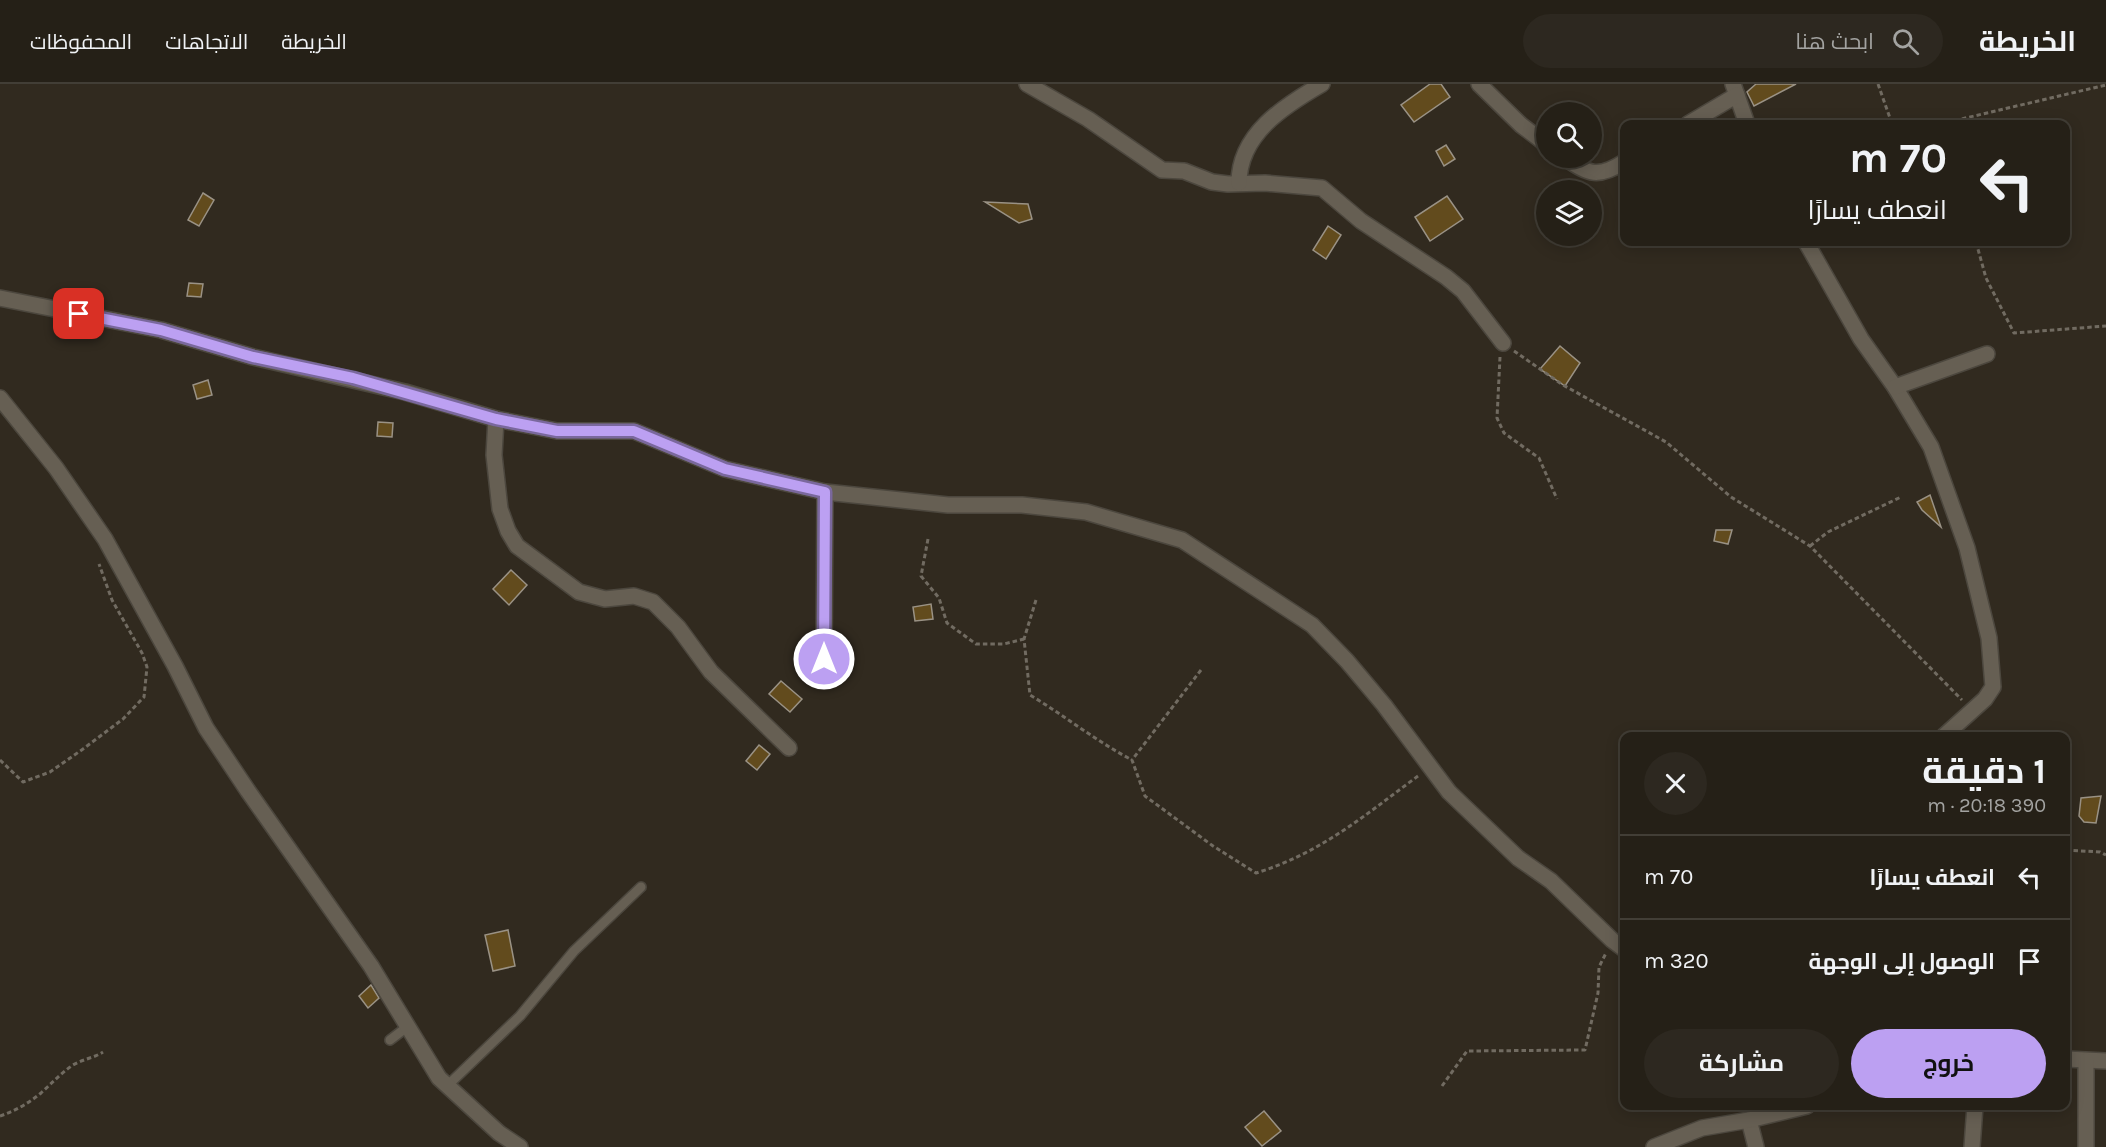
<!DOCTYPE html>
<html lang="ar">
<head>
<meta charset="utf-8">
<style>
  body { margin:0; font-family:Karla,Cairo,sans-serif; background:#2d2820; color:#f1f3f6; direction:rtl; height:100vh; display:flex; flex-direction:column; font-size:22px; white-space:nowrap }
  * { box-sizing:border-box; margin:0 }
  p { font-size:20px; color:#a3a3a1 }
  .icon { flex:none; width:33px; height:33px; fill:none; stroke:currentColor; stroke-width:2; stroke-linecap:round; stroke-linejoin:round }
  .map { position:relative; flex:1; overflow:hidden; direction:ltr }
  .panel { position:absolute; left:1620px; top:648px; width:450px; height:378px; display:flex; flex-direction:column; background:#252017; border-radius:12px; box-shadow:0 3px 15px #0003,0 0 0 2px #423e36; direction:rtl }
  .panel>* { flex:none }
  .hud { position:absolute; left:1620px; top:36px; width:450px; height:126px; border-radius:12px; box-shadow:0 3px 15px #0003,0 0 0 2px #423e36; direction:rtl; background:#252017; color:#f1f3f6; overflow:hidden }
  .tools { position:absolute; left:1536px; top:18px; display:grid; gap:12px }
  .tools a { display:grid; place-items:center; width:66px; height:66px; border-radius:50%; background:#252017; box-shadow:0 3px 15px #0003,0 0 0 2px #423e36; font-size:30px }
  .pin { position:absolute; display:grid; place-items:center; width:51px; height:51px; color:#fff; margin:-26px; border-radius:12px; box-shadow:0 3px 9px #0006 }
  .me { position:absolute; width:66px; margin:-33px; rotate:0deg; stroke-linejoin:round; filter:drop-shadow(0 0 4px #0008) }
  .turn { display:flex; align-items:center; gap:21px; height:126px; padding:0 24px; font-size:27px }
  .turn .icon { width:78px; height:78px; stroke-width:2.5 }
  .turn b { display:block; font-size:42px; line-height:51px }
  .round { display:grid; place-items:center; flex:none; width:63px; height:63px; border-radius:32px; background:#2d2820 }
  .head { display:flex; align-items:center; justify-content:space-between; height:102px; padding:0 24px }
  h1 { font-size:36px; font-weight:700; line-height:45px }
  .button { display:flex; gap:12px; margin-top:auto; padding:12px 24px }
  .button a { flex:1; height:69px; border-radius:36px; background:#bca0f2; color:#111; font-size:24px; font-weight:700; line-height:69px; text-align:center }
  .button a+a { background:#2d2820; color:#f1f3f6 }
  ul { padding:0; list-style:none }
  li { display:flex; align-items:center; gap:18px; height:84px; padding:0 24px; border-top:2px solid #423e36 }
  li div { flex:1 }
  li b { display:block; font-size:22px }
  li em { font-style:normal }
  header { display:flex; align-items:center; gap:36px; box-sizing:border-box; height:84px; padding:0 30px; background:#252017; border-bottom:2px solid #423e36 }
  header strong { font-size:28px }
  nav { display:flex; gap:33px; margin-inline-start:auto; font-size:21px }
  .search { width:420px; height:54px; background:#2d2820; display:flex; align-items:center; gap:15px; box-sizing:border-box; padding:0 21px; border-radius:33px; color:#a3a3a1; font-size:22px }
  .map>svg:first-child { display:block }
  .building { fill:#624b1d; stroke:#9a9285; stroke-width:1.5 }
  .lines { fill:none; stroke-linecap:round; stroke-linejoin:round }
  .service-casing { stroke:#4c473e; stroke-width:12 }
  .minor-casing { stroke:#4c473e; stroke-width:18 }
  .path { stroke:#716b61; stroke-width:3; stroke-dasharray:4.5 3; stroke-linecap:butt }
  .service { stroke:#665f53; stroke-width:9 }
  .minor { stroke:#665f53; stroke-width:15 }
  .route-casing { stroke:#7a689d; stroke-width:15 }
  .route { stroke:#bca0f2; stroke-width:10 }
</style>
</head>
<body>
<header>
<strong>الخريطة</strong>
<div class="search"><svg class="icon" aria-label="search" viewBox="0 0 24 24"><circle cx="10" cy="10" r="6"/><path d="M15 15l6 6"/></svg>ابحث هنا</div>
<nav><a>الخريطة</a><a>الاتجاهات</a><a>المحفوظات</a></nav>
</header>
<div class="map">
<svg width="2106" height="1063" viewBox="0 0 2106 1063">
  <rect width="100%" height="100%" fill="#312a1f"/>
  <g class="building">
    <path d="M1430,0H1441L1450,13L1414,38L1401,21Z"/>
    <path d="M1756,0H1796L1754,22L1747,8Z"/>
    <path d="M1446,61L1455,75L1444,82L1436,67Z"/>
    <path d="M203,109L214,116L199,142L188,136Z"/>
    <path d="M1447,112L1463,135L1430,157L1415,133Z"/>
    <path d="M985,118L1028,120L1032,135L1019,139Z"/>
    <path d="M1328,142L1341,151L1326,175L1313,166Z"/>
    <path d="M189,199L203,200L201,213L187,212Z"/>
    <path d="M1560,262L1580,279L1565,302L1540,285Z"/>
    <path d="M208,296L212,311L197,315L193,301Z"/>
    <path d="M378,338L393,339L392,353L377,352Z"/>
    <path d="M1930,411L1941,443L1922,426L1917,418Z"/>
    <path d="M1716,446H1732L1728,460L1714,457Z"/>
    <path d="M511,486L527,501L509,521L493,505Z"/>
    <path d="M931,520L933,535L915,537L913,523Z"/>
    <path d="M781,597L802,615L790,628L769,610Z"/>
    <path d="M759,661L770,670L757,686L746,677Z"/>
    <path d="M2101,712L2096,739L2084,738L2079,732L2081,714Z"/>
    <path d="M508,846L515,882L493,887L485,851Z"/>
    <path d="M371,901L379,914L368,924L359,912Z"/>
    <path d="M1264,1027L1281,1047L1262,1062L1245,1043Z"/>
  </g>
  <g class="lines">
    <defs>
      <g id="service">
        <path d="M390,956L407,943"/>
        <path d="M447,1002L520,932L574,867L641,803"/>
      </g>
      <g id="minor">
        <path d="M1027,0L1088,35L1162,86L1184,87L1212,98L1228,100L1265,99L1322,104L1361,137L1446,193L1463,207L1503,259"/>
        <path d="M1479,0L1521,41L1546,60"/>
        <path d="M1733,0L1747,40"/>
        <path d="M1688,40L1737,11"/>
        <path d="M1565,74C1589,91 1599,94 1624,78"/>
        <path d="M1239,99C1239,50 1284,22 1322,0"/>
        <path d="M1806,158L1861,255L1895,303L1931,363L1967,464L1989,554L1993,603L1985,615L1944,652"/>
        <path d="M0,214L161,246L253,273L405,308L496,335L557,347H634L725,385L825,408L948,421H1022L1086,428L1182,456L1312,541L1347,577L1384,621L1449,708L1518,774L1551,797L1612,856L1624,865"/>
        <path d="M1895,303L1987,270"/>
        <path d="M0,314L56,384L105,455L175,582L206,644L248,707L371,882L439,994L499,1049L520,1063"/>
        <path d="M496,335L494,371L500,425L508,447L517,462L579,508L605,515L634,512L653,518L678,543L711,588L789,664"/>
        <path d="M824,575L825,408"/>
        <path d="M2066,975L2106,977"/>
        <path d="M1749,1036L1756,1063"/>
        <path d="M1654,1063L1702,1044L1749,1036L1807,1022"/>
        <path d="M1972,1063L1975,1022"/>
        <path d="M2086,1063V977"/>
      </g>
    </defs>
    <use href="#service" class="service-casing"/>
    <use href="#minor" class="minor-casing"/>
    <g class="path">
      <path d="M1878,0L1891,37L1895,40"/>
      <path d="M1940,40L2106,1"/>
      <path d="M1976,158L1986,194L2014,249L2106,242"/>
      <path d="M1514,267L1563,301L1666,358L1731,413L1810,462L1962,616"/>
      <path d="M1500,273L1497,334L1504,349L1539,374L1557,415"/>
      <path d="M928,455L921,492L939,514L947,539L976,560H1004L1024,555"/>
      <path d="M1810,462L1828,448L1901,413"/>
      <path d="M1036,516L1024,555L1030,611C1065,632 1096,657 1132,676"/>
      <path d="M1201,586L1132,676L1145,712L1213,762L1256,789C1321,769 1365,731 1418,692"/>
      <path d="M0,676L23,698L50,688L83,665L123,635L144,613L147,583L142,569L112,516L99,480"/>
      <path d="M2066,766L2100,768L2106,771"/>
      <path d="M1442,1002L1467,967L1585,966L1598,909L1599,883L1606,869"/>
      <path d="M0,1032C15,1027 29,1019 41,1009C52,999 61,989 73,981C83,975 94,974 103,968"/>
    </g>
    <use href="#service" class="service"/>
    <use href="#minor" class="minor"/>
  </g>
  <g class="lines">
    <defs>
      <path id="route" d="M79,230L161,246L253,273L353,294L496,335L557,347H634L725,385L825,408L824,575"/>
    </defs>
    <use href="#route" class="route-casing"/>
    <use href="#route" class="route"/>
  </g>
</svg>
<div class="tools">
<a><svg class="icon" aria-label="search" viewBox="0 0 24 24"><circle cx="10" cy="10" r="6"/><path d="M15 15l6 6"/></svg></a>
<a><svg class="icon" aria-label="layers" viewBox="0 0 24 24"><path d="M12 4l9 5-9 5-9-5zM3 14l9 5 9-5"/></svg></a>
</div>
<div class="pin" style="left:79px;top:230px;background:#d93025"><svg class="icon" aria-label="arrive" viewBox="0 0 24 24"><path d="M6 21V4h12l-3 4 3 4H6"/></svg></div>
<svg class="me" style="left:824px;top:575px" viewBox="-20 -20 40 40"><circle r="17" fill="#bca0f2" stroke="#fff" stroke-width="3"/><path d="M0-11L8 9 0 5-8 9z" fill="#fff"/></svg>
<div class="hud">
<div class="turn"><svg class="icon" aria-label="left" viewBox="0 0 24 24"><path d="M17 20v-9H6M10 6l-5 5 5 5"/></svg><div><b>70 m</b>انعطف يسارًا</div></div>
</div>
<section class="panel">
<div class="head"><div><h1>1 دقيقة</h1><p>390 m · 20:18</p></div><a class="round"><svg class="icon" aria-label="close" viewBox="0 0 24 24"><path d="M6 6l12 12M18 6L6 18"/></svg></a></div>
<ul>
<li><svg class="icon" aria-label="left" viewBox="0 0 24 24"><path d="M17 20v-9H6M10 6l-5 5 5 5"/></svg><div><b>انعطف يسارًا</b></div><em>70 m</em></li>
<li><svg class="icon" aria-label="arrive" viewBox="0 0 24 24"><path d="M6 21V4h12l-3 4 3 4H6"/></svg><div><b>الوصول إلى الوجهة</b></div><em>320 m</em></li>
</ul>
<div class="button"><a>خروج</a><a>مشاركة</a></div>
</section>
</div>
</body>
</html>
